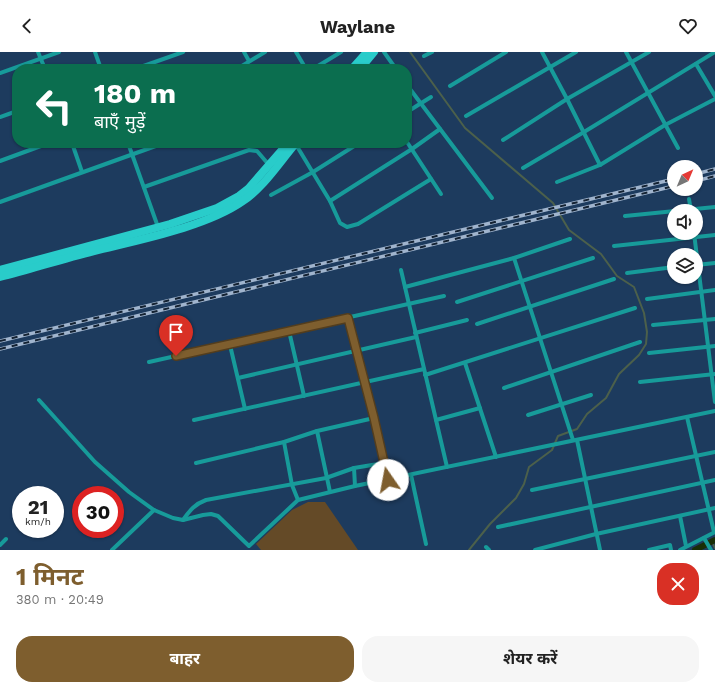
<!DOCTYPE html>
<html lang="hi">
<head>
<meta charset="utf-8">
<style>
  body { margin:0; font-family:"Work Sans","Noto Sans Devanagari",sans-serif; background:#f6f6f6; color:#222; height:100vh; display:flex; flex-direction:column; font-size:15px; white-space:nowrap }
  * { box-sizing:border-box; margin:0 }
  p { font-size:13px; color:#767676 }
  .icon { flex:none; width:22px; height:22px; fill:none; stroke:currentColor; stroke-width:2; stroke-linecap:round; stroke-linejoin:round }
  .map { position:relative; height:498px; overflow:hidden }
  .sheet { display:flex; flex-direction:column; background:#fff; flex:1 }
  .sheet>* { flex:none }
  .banner { position:absolute; left:12px; top:12px; width:400px; height:84px; border-radius:16px; box-shadow:0 1px 3px #0004; background:#0b6e4f; color:#fff; overflow:hidden }
  .needle { width:26px; rotate:44deg }
  .tools { position:absolute; left:667px; top:108px; display:grid; gap:8px }
  .tools a { display:grid; place-items:center; width:36px; height:36px; border-radius:50%; background:#fff; box-shadow:0 1px 3px #0004; font-size:20px }
  .speed { position:absolute; left:12px; top:434px; display:flex; gap:8px; font-size:20px; font-weight:700; text-align:center }
  .speed>* { display:grid; place-content:center; width:52px; height:52px; border-radius:50%; background:#fff; box-shadow:0 1px 3px #0004; line-height:1 }
  .speed small { font-size:10px; font-weight:400 }
  .speed .limit { border:6px solid #d22; background:#fff; color:#111 }
  .pin { position:absolute; display:grid; place-items:center; width:34px; height:34px; color:#fff; margin:-41px -17px; border-radius:50% 50% 50% 0; rotate:-45deg; box-shadow:0 0 4px #0007 }
  .pin .icon { rotate:45deg }
  .me { position:absolute; width:44px; margin:-22px; rotate:348deg; stroke-linejoin:round; filter:drop-shadow(0 0 3px #0008) }
  .turn { display:flex; align-items:center; gap:14px; height:84px; padding:0 16px; font-size:18px }
  .turn .icon { width:52px; height:52px; stroke-width:2.5 }
  .turn b { display:block; font-size:28px; line-height:34px }
  .round { display:grid; place-items:center; flex:none; width:42px; height:42px; border-radius:16px; background:#f6f6f6 }
  .overview { display:flex; align-items:center; justify-content:space-between; height:68px; padding:0 16px }
  h1 { font-size:24px; font-weight:700; line-height:30px; color:#7e5e2e }
  .button { display:flex; gap:8px; margin-top:auto; padding:8px 16px }
  .button a { flex:1; height:46px; border-radius:16px; background:#7e5e2e; color:#fff; font-size:16px; font-weight:700; line-height:46px; text-align:center }
  .button a+a { background:#f6f6f6; color:#222 }
  header { display:flex; justify-content:space-between; align-items:center; height:52px; padding:0 16px; background:#fff; font-size:18px; font-weight:700 }
  .map>svg:first-child { display:block }
  .green { fill:#644a27 }
  .lines { fill:none; stroke-linecap:round; stroke-linejoin:round }
  .stream { stroke:#4c604b; stroke-width:2 }
  .canal { stroke:#192e07; stroke-width:6 }
  .street { stroke:#179b9a; stroke-width:4 }
  .secondary { stroke:#29ccca; stroke-width:8 }
  .rail-casing { stroke:#a0b4cd; stroke-width:3.5 }
  .rail { stroke:#142232; stroke-width:2; stroke-dasharray:6; stroke-linecap:butt }
  .route-casing { stroke:#523d1e; stroke-width:10 }
  .route { stroke:#7e5e2e; stroke-width:7 }
</style>
</head>
<body>
<header><svg class="icon" aria-label="back" viewBox="0 0 24 24"><path d="M15 5l-7 7 7 7"/></svg>Waylane<svg class="icon" aria-label="heart" viewBox="0 0 24 24"><path d="M12 20l-8-8c-3-5 5-10 8-4 3-6 11-1 8 4z"/></svg></header>
<div class="map">
<svg width="715" height="498" viewBox="0 0 715 498">
  <rect width="100%" height="100%" fill="#1d3b5e"/>
  <path class="green" d="M308,450H325L358,498H261L256,492L292,458Z"/>
  <g class="lines">
    <g class="stream">
      <path d="M410,0L465,76L553,151L569,178L601,202L617,224L634,235L644,261L647,280L646,292L639,303L619,322L606,346L587,362L577,377L558,384L552,398L529,415L524,432L516,446L490,472L469,498"/>
      <path d="M712,490L715,496"/>
    </g>
    <path class="canal" d="M695,498L715,488"/>
    <g class="street">
      <path d="M38,0L45,17"/>
      <path d="M95,0L101,17"/>
      <path d="M244,0L249,9"/>
      <path d="M296,0L306,17"/>
      <path d="M384,0L396,17"/>
      <path d="M542,0L567,47L600,113"/>
      <path d="M626,0L678,96"/>
      <path d="M424,4L432,0"/>
      <path d="M696,12L715,44"/>
      <path d="M135,17L183,0"/>
      <path d="M237,17L265,0"/>
      <path d="M313,17L341,0"/>
      <path d="M0,21L59,0"/>
      <path d="M407,33L492,146"/>
      <path d="M450,34L506,0"/>
      <path d="M407,60L431,45"/>
      <path d="M466,64L576,0"/>
      <path d="M0,65L17,59"/>
      <path d="M503,88L567,47L649,0"/>
      <path d="M407,90L441,142"/>
      <path d="M72,91L82,120"/>
      <path d="M128,91L158,175"/>
      <path d="M295,91L330,149L340,171L347,175L358,172L431,127"/>
      <path d="M0,109L49,91"/>
      <path d="M523,116L584,80L715,0"/>
      <path d="M557,130L600,113L665,73L715,47"/>
      <path d="M144,135L249,98L257,99L269,113"/>
      <path d="M271,143L313,120L359,91"/>
      <path d="M689,147L691,159"/>
      <path d="M330,149L412,97L440,77"/>
      <path d="M0,150L164,91"/>
      <path d="M625,164L715,155"/>
      <path d="M694,181L715,350"/>
      <path d="M614,194L715,183"/>
      <path d="M514,206L573,388"/>
      <path d="M696,213L715,211"/>
      <path d="M401,218L447,415"/>
      <path d="M627,221L674,215"/>
      <path d="M405,235L514,206L570,187"/>
      <path d="M647,247L715,238"/>
      <path d="M457,250L593,206"/>
      <path d="M348,266L374,366"/>
      <path d="M477,272L614,227"/>
      <path d="M653,273L715,267"/>
      <path d="M289,279L304,344"/>
      <path d="M415,281L467,268"/>
      <path d="M230,293L245,357"/>
      <path d="M649,301L715,294"/>
      <path d="M149,310L444,244"/>
      <path d="M465,311L496,405"/>
      <path d="M425,323L635,256"/>
      <path d="M238,326L416,285"/>
      <path d="M640,330L715,322"/>
      <path d="M504,336L640,290"/>
      <path d="M39,348L95,410L129,440L154,458L173,466L183,468L203,463L211,462L218,464L249,494L298,448L355,434L715,359"/>
      <path d="M528,363L591,343"/>
      <path d="M687,365L714,480"/>
      <path d="M194,368L424,317"/>
      <path d="M436,368L480,356"/>
      <path d="M317,379L330,440"/>
      <path d="M577,388L600,498"/>
      <path d="M284,390L292,433L298,448"/>
      <path d="M196,411L284,390L317,379L374,366L384,411L354,416L355,434"/>
      <path d="M384,411L388,428"/>
      <path d="M411,423L426,492"/>
      <path d="M532,438L715,400"/>
      <path d="M680,464L686,494"/>
      <path d="M183,468C190,458 195,452 206,448L326,426L354,416"/>
      <path d="M498,475L715,428"/>
      <path d="M704,486L711,498"/>
      <path d="M0,493L6,487"/>
      <path d="M486,495L489,498"/>
      <path d="M112,498L154,458"/>
      <path d="M535,498L596,482L715,456"/>
      <path d="M649,498L670,493L671,498"/>
      <path d="M680,498L715,480"/>
    </g>
    <g class="secondary">
      <path d="M352,17L367,0"/>
      <path d="M360,17L374,0"/>
      <path d="M0,218L170,172L217,156L239,144L248,137L288,91"/>
      <path d="M0,225C31,217 62,207 94,199C138,188 206,175 243,149C264,135 279,111 296,91"/>
    </g>
    <defs>
      <g id="rail">
        <path d="M696,122L715,117"/>
        <path d="M696,129L715,124"/>
        <path d="M0,289L674,127"/>
        <path d="M0,297L674,134"/>
      </g>
    </defs>
    <use href="#rail" class="rail-casing"/>
    <use href="#rail" class="rail"/>
  </g>
  <g class="lines">
    <defs>
      <path id="route" d="M176,304L348,266L374,366L388,428"/>
    </defs>
    <use href="#route" class="route-casing"/>
    <use href="#route" class="route"/>
  </g>
</svg>
<div class="tools">
<a><svg class="needle" viewBox="-14 -14 28 28"><path d="M0-13l5 13h-10z" fill="#e53935"/><path d="M0 13l5-13h-10z" fill="#767676"/></svg></a>
<a><svg class="icon" aria-label="sound" viewBox="0 0 24 24"><path d="M4 9h4l5-4v14l-5-4H4zM17 9q2 3 0 6"/></svg></a>
<a><svg class="icon" aria-label="layers" viewBox="0 0 24 24"><path d="M12 4l9 5-9 5-9-5zM3 14l9 5 9-5"/></svg></a>
</div>
<div class="speed"><div>21<small>km/h</small></div><div class="limit">30</div></div>
<div class="pin" style="left:176px;top:304px;background:#d93025"><svg class="icon" aria-label="arrive" viewBox="0 0 24 24"><path d="M6 21V4h12l-3 4 3 4H6"/></svg></div>
<svg class="me" style="left:388px;top:428px" viewBox="-20 -20 40 40"><circle r="19" fill="#fff"/><path d="M0-13L10 11 0 6-10 11z" fill="#7e5e2e"/></svg>
<div class="banner">
<div class="turn"><svg class="icon" aria-label="left" viewBox="0 0 24 24"><path d="M17 20v-9H6M10 6l-5 5 5 5"/></svg><div><b>180 m</b>बाएँ मुड़ें</div></div>
</div>
</div>
<section class="sheet">
<div class="overview"><div><h1>1 मिनट</h1><p>380 m · 20:49</p></div><a class="round" style="background:#d93025;color:#fff"><svg class="icon" aria-label="close" viewBox="0 0 24 24"><path d="M6 6l12 12M18 6L6 18"/></svg></a></div>
<div class="button"><a>बाहर</a><a>शेयर करें</a></div>
</section>
</body>
</html>
